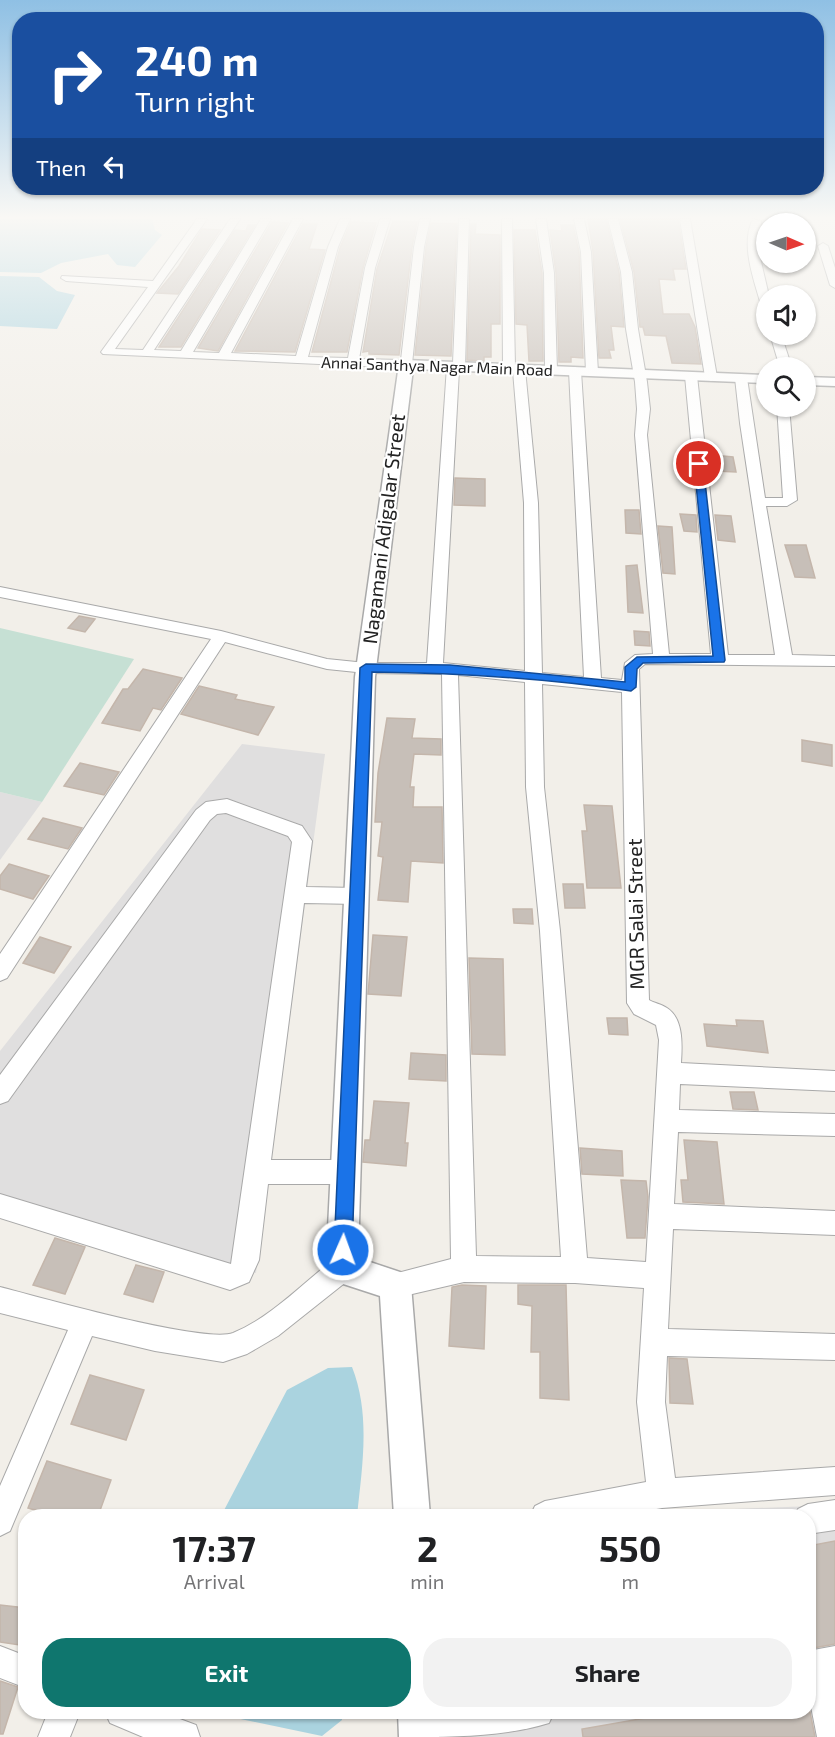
<!DOCTYPE html>
<html lang="en">
<head>
<meta charset="utf-8">
<style>
  body { margin:0; font-family:"Exo 2",sans-serif; background:#f2f2f2; color:#202124; height:100vh; display:flex; flex-direction:column; font-size:22px; white-space:nowrap }
  * { box-sizing:border-box; margin:0 }
  p { font-size:20px; color:#757577 }
  .icon { flex:none; width:33px; height:33px; fill:none; stroke:currentColor; stroke-width:2; stroke-linecap:round; stroke-linejoin:round }
  .map { position:relative; flex:1; overflow:hidden }
  .sheet { position:absolute; left:18px; top:1509px; width:798px; height:210px; display:flex; flex-direction:column; background:#fff; border-radius:24px; box-shadow:0 2px 4px #0004 }
  .sheet>* { flex:none }
  .top-card { position:absolute; left:12px; top:12px; width:812px; height:183px; border-radius:24px; box-shadow:0 2px 4px #0004; background:#1a4fa0; color:#fff; overflow:hidden }
  .needle { width:39px; rotate:92deg }
  .fabs { position:absolute; left:756px; top:213px; display:grid; gap:12px }
  .fabs a { display:grid; place-items:center; width:60px; height:60px; border-radius:50%; background:#fff; box-shadow:0 2px 4px #0004; font-size:30px }
  .pin { position:absolute; display:grid; place-items:center; width:51px; height:51px; color:#fff; margin:-26px; border:3px solid #fff; border-radius:50%; box-shadow:0 2px 6px #0007 }
  .me { position:absolute; width:66px; margin:-33px; rotate:2deg; stroke-linejoin:round; filter:drop-shadow(0 0 4px #0008) }
  .turn { display:flex; align-items:center; gap:21px; height:126px; padding:0 24px; font-size:27px }
  .turn .icon { width:78px; height:78px; stroke-width:2.5 }
  .turn b { display:block; font-size:42px; line-height:51px }
  .then { display:flex; align-items:center; height:57px; padding:0 24px; background:#0003; gap:12px; font-size:22px }
  .eta { display:flex; justify-content:space-evenly; align-items:center; height:102px; text-align:center }
  .eta b { font-size:36px; font-weight:700; line-height:42px }
  .action { display:flex; gap:12px; margin-top:auto; padding:12px 24px }
  .action a { flex:1; height:69px; border-radius:24px; background:#0f766e; color:#fff; font-size:24px; font-weight:700; line-height:69px; text-align:center }
  .action a+a { background:#f2f2f2; color:#202124 }
  .map>svg:first-child { display:block }
  .residential { fill:#e0dfdf }
  .wetland { fill:#c6e0d4 }
  .water { fill:#aad3df }
  .building { fill:#c7bfb8; stroke:#c4b6ab; stroke-width:1.5 }
  .lines { fill:none; stroke-linecap:round; stroke-linejoin:round }
  .minor-casing { stroke:#a9a9a9; stroke-width:2 }
  .tertiary-casing { stroke:#a9a9a9; stroke-width:3 }
  .minor { fill:#fff; fill-rule:evenodd }
  .tertiary { fill:#fff; fill-rule:evenodd }
  .route { fill:#1a73e8; stroke:#114b97; stroke-width:1.5 }
  .labels { text-anchor:middle; stroke-width:4.5; stroke-linejoin:round; paint-order:stroke }
  .far-street-label { font-size:16px; fill:#222; stroke:#fff }
  .street-label { font-size:20px; fill:#222; stroke:#fff }
</style>
</head>
<body>
<div class="map">
<svg width="835" height="1737" viewBox="0 0 835 1737">
  <rect width="100%" height="100%" fill="#f2efe9"/>
  <g class="residential">
    <path d="M242,744L325,754L256,1273L0,1203V1051Z"/>
    <path d="M0,792L42,802L0,860Z"/>
    <path d="M835,1505V1737H469L465,1712H808V1516H639L662,1512Z"/>
  </g>
  <path class="wetland" d="M0,628L134,659L42,802L0,792Z"/>
  <g class="water">
    <path d="M0,219H152L155,230L162,235L135,267L117,265L108,254L61,263L41,273L0,272Z"/>
    <path d="M0,276L39,277L57,291L75,295L57,329L0,326Z"/>
    <path d="M352,1367C371,1415 362,1467 357,1516H221L287,1390L328,1368Z"/>
    <path d="M207,1712H342V1720L322,1736Z"/>
  </g>
  <g class="building">
    <path d="M588,219H606L619,272L624,327L611,326L614,350H609L611,358H599L593,252Z"/>
    <path d="M620,219H678L686,269H673L675,280L659,279L663,314H689L695,327L701,364L672,363L666,336L645,335L643,327H640L634,272Z"/>
    <path d="M393,221L417,222L412,247L399,355L369,354V351L363,352L377,269Z"/>
    <path d="M272,222L288,223L218,351L198,348Z"/>
    <path d="M351,222L376,223L363,268L347,352H312L340,248Z"/>
    <path d="M431,223L457,224L451,356L415,355L426,247Z"/>
    <path d="M303,224H317L309,249L325,250L295,352L235,351Z"/>
    <path d="M471,224H476L475,234L500,235V324H491V357H484V361L467,360Z"/>
    <path d="M248,225H255L181,347H159L235,230L246,231Z"/>
    <path d="M561,225H573L579,252L583,358L571,357V362H559L556,273L550,230L562,231Z"/>
    <path d="M202,229L220,230L178,294L157,293L179,266Z"/>
    <path d="M514,230H535L542,273L543,361H529L527,325L516,324Z"/>
    <path d="M713,455L733,457L736,472L715,471Z"/>
    <path d="M455,478L485,479V506L454,505Z"/>
    <path d="M625,510H639L641,534L626,533Z"/>
    <path d="M680,514L696,515L697,532L684,531Z"/>
    <path d="M715,515L731,516L735,542L718,540Z"/>
    <path d="M658,526L672,527L675,574L663,573Z"/>
    <path d="M785,545H806L815,578L795,577Z"/>
    <path d="M637,565L643,613L628,612L626,566Z"/>
    <path d="M79,616L95,619L85,632L68,628Z"/>
    <path d="M634,631L649,632L650,646L635,645Z"/>
    <path d="M143,669L182,678L161,710L153,708L140,731L102,723L123,689H128Z"/>
    <path d="M199,686L237,695L235,699L274,707L258,735L181,714Z"/>
    <path d="M387,718L415,719L412,738L441,739V755L414,754L410,787H414L413,807H442L443,863L411,861L408,902L378,900L383,857L378,856L382,822H375L378,773Z"/>
    <path d="M802,740L832,745V766L802,761Z"/>
    <path d="M80,763L119,772L104,795L64,786Z"/>
    <path d="M584,805L612,806L621,888H587L582,831H587Z"/>
    <path d="M43,818L82,828L68,849L28,839Z"/>
    <path d="M9,864L49,876L33,899L0,889V876Z"/>
    <path d="M563,884H583L585,908H565Z"/>
    <path d="M513,909H532L533,924L514,923Z"/>
    <path d="M373,935L407,937L401,996L368,994Z"/>
    <path d="M40,937L71,947L54,973L23,963Z"/>
    <path d="M469,958L503,959L505,1055L472,1054Z"/>
    <path d="M607,1018H627L628,1035L609,1034Z"/>
    <path d="M736,1020L763,1021L768,1053L707,1046L704,1024L737,1026Z"/>
    <path d="M411,1053L446,1055V1081L409,1079Z"/>
    <path d="M730,1092H754L758,1110L733,1109Z"/>
    <path d="M374,1101L409,1103L405,1143H408L406,1166L363,1162L365,1140H370Z"/>
    <path d="M684,1140L717,1142L724,1204L683,1202L681,1180H688Z"/>
    <path d="M580,1148L622,1151L623,1176L582,1174Z"/>
    <path d="M621,1180L646,1181L648,1197L645,1238H627Z"/>
    <path d="M55,1238L85,1247L65,1294L33,1285Z"/>
    <path d="M136,1265L164,1272L153,1302L124,1294Z"/>
    <path d="M462,1285L486,1286L484,1349L449,1346L452,1287Z"/>
    <path d="M518,1285H566L569,1400L540,1398V1352H531L532,1306L518,1304Z"/>
    <path d="M669,1358L687,1359L693,1404L670,1403Z"/>
    <path d="M90,1375L144,1390L126,1440L71,1424Z"/>
    <path d="M47,1461L111,1480L98,1516H55L28,1508Z"/>
    <path d="M835,1541V1644L808,1649V1546Z"/>
    <path d="M0,1605L26,1608V1646L0,1642Z"/>
    <path d="M0,1681L18,1687L3,1734H0Z"/>
    <path d="M680,1712H810L815,1737H583L582,1729Z"/>
  </g>
  <g class="lines">
    <defs>
      <g id="minor">
        <path d="M197,219H207L115,349L143,350L230,219H240L154,350L181,351L261,219H271L193,352L219,353L293,219H303L231,353L296,356L328,247L340,219H350L338,247L308,357L348,358L365,268L380,219H390L375,268L359,359L401,360L414,247L420,219H430L424,247L412,364L406,368L103,354L101,352L148,287L66,281L61,278L62,276L153,281Z"/>
        <path d="M459,219H469L465,367L459,370L443,663L525,671L524,503L513,371L509,373L503,369L502,219H512L515,366H523L525,369L538,503L542,673L584,677L569,371L575,367L581,371L601,678L622,680L625,663L635,655L653,654L635,435L637,409L635,382L626,329L621,272L608,219H618L632,272L638,329L647,382L650,409L647,435L669,654H711L685,376L691,372L697,376L728,655H775L740,423L735,378L741,374L747,378L765,498H783L777,406H789L797,500L787,506H766L792,655L835,656V666L645,664L639,669L649,1000C654,1003 661,1004 667,1008C684,1019 682,1046 681,1063L835,1071V1091L680,1084L679,1110L835,1114V1136L678,1132L674,1204L835,1211V1235L673,1229L668,1329L835,1334V1360L667,1356L665,1402L675,1478L835,1467V1495L662,1508L617,1516H530L535,1506L545,1501L646,1482L637,1402L644,1288L575,1283L464,1282L395,1298L386,1294L382,1285L386,1276L451,1259L442,674L366,673L327,669L225,642L7,978L0,981V954L211,639L0,597V587L221,631L327,659L366,663H427L447,366L453,363ZM458,675L525,682L526,787L540,931L561,1257L476,1256ZM542,684L622,692L627,1003L634,1014L656,1025L659,1040L646,1262L587,1258L560,931L544,787Z"/>
        <path d="M536,219H546L554,273L557,370L551,374L545,370L544,273Z"/>
        <path d="M574,219H584L591,252L598,372L592,376L586,372L581,252Z"/>
        <path d="M680,219H690L717,377L711,381L705,377Z"/>
        <path d="M753,219L761,221L759,253L769,296H766V308L761,305C754,280 740,244 753,219Z"/>
        <path d="M823,243L828,246L835,268V288L830,285L818,246Z"/>
        <path d="M770,334H781L792,368H780Z"/>
        <path d="M227,799L302,826L312,841L306,887L357,888L364,890L367,896L364,902L357,904L304,903L271,1160H346L355,1164L358,1172L355,1180L346,1184H268L259,1260L249,1282L230,1290L0,1218V1194L231,1264L292,842L288,836L226,813L217,814L210,820L8,1101L0,1104V1075L196,810L206,802Z"/>
        <path d="M342,1256L351,1260L355,1269L351,1278L278,1336L247,1354L223,1362L155,1351L92,1336L10,1531L0,1536V1486L68,1330L0,1313V1287C39,1297 204,1344 233,1333C270,1318 302,1284 333,1260Z"/>
        <path d="M835,1500V1530L808,1534V1516H794L798,1509L808,1504Z"/>
        <path d="M0,1646L26,1656V1688L0,1678Z"/>
        <path d="M835,1646V1737H817L808,1691V1651Z"/>
        <path d="M48,1712H80L70,1737H38Z"/>
        <path d="M105,1712H161L196,1725L200,1737H143L110,1723Z"/>
        <path d="M432,1712H554L549,1723C505,1737 451,1737 405,1737L402,1730L406,1718Z"/>
      </g>
      <g id="tertiary">
        <path d="M406,360L766,375V383L413,369L375,677L358,1258L406,1274L411,1285L430,1516H394L380,1296L331,1280L326,1269L355,677L399,364Z"/>
        <path d="M806,377L835,378V386L806,385Z"/>
        <path d="M398,1712H438L439,1737H399Z"/>
      </g>
    </defs>
    <use href="#minor" class="minor-casing"/>
    <use href="#tertiary" class="tertiary-casing"/>
    <use href="#minor" class="minor"/>
    <use href="#tertiary" class="tertiary"/>
  </g>
  <linearGradient id="sky" x2="0" y2="1"><stop stop-color="#8fc0e4"/><stop offset="0.47" stop-color="#f9f8f5"/><stop offset="1" stop-color="#f9f8f5" stop-opacity="0"/></linearGradient>
  <rect width="835" height="462" fill="url(#sky)"/>
  <path class="route" d="M699,461L703,464L725,660L724,662L643,663L637,669L636,687L631,691C545,678 458,673 372,672L352,1250L349,1256L343,1259L337,1256L334,1250L360,668L366,664L450,665L625,682V667L637,657L713,656L694,464Z"/>
  <g class="labels">
    <g class="far-street-label">
      <text transform="translate(437 366) rotate(2)" y="6">Annai Santhya Nagar Main Road</text>
    </g>
    <g class="street-label">
      <text transform="translate(384 529) rotate(-83)" y="7">Nagamani Adigalar Street</text>
      <text transform="translate(636 914) rotate(-91)" y="7">MGR Salai Street</text>
    </g>
  </g>
</svg>
<div class="fabs">
<a><svg class="needle" viewBox="-14 -14 28 28"><path d="M0-13l5 13h-10z" fill="#e53935"/><path d="M0 13l5-13h-10z" fill="#757577"/></svg></a>
<a><svg class="icon" aria-label="sound" viewBox="0 0 24 24"><path d="M4 9h4l5-4v14l-5-4H4zM17 9q2 3 0 6"/></svg></a>
<a><svg class="icon" aria-label="search" viewBox="0 0 24 24"><circle cx="10" cy="10" r="6"/><path d="M15 15l6 6"/></svg></a>
</div>
<div class="pin" style="left:699px;top:464px;background:#d93025"><svg class="icon" aria-label="arrive" viewBox="0 0 24 24"><path d="M6 21V4h12l-3 4 3 4H6"/></svg></div>
<svg class="me" style="left:343px;top:1250px" viewBox="-20 -20 40 40"><circle r="17" fill="#1a73e8" stroke="#fff" stroke-width="3"/><path d="M0-11L8 9 0 5-8 9z" fill="#fff"/></svg>
<div class="top-card">
<div class="turn"><svg class="icon" aria-label="right" viewBox="0 0 24 24"><path d="M7 20v-9h11M14 6l5 5-5 5"/></svg><div><b>240 m</b>Turn right</div></div>
<div class="then">Then<svg class="icon" aria-label="left" viewBox="0 0 24 24"><path d="M17 20v-9H6M10 6l-5 5 5 5"/></svg></div>
</div>
<section class="sheet">
<div class="eta">
<div><b>17:37</b><p>Arrival</p></div>
<div><b>2</b><p>min</p></div>
<div><b>550</b><p>m</p></div>
</div>
<div class="action"><a>Exit</a><a>Share</a></div>
</section>
</div>
</body>
</html>
